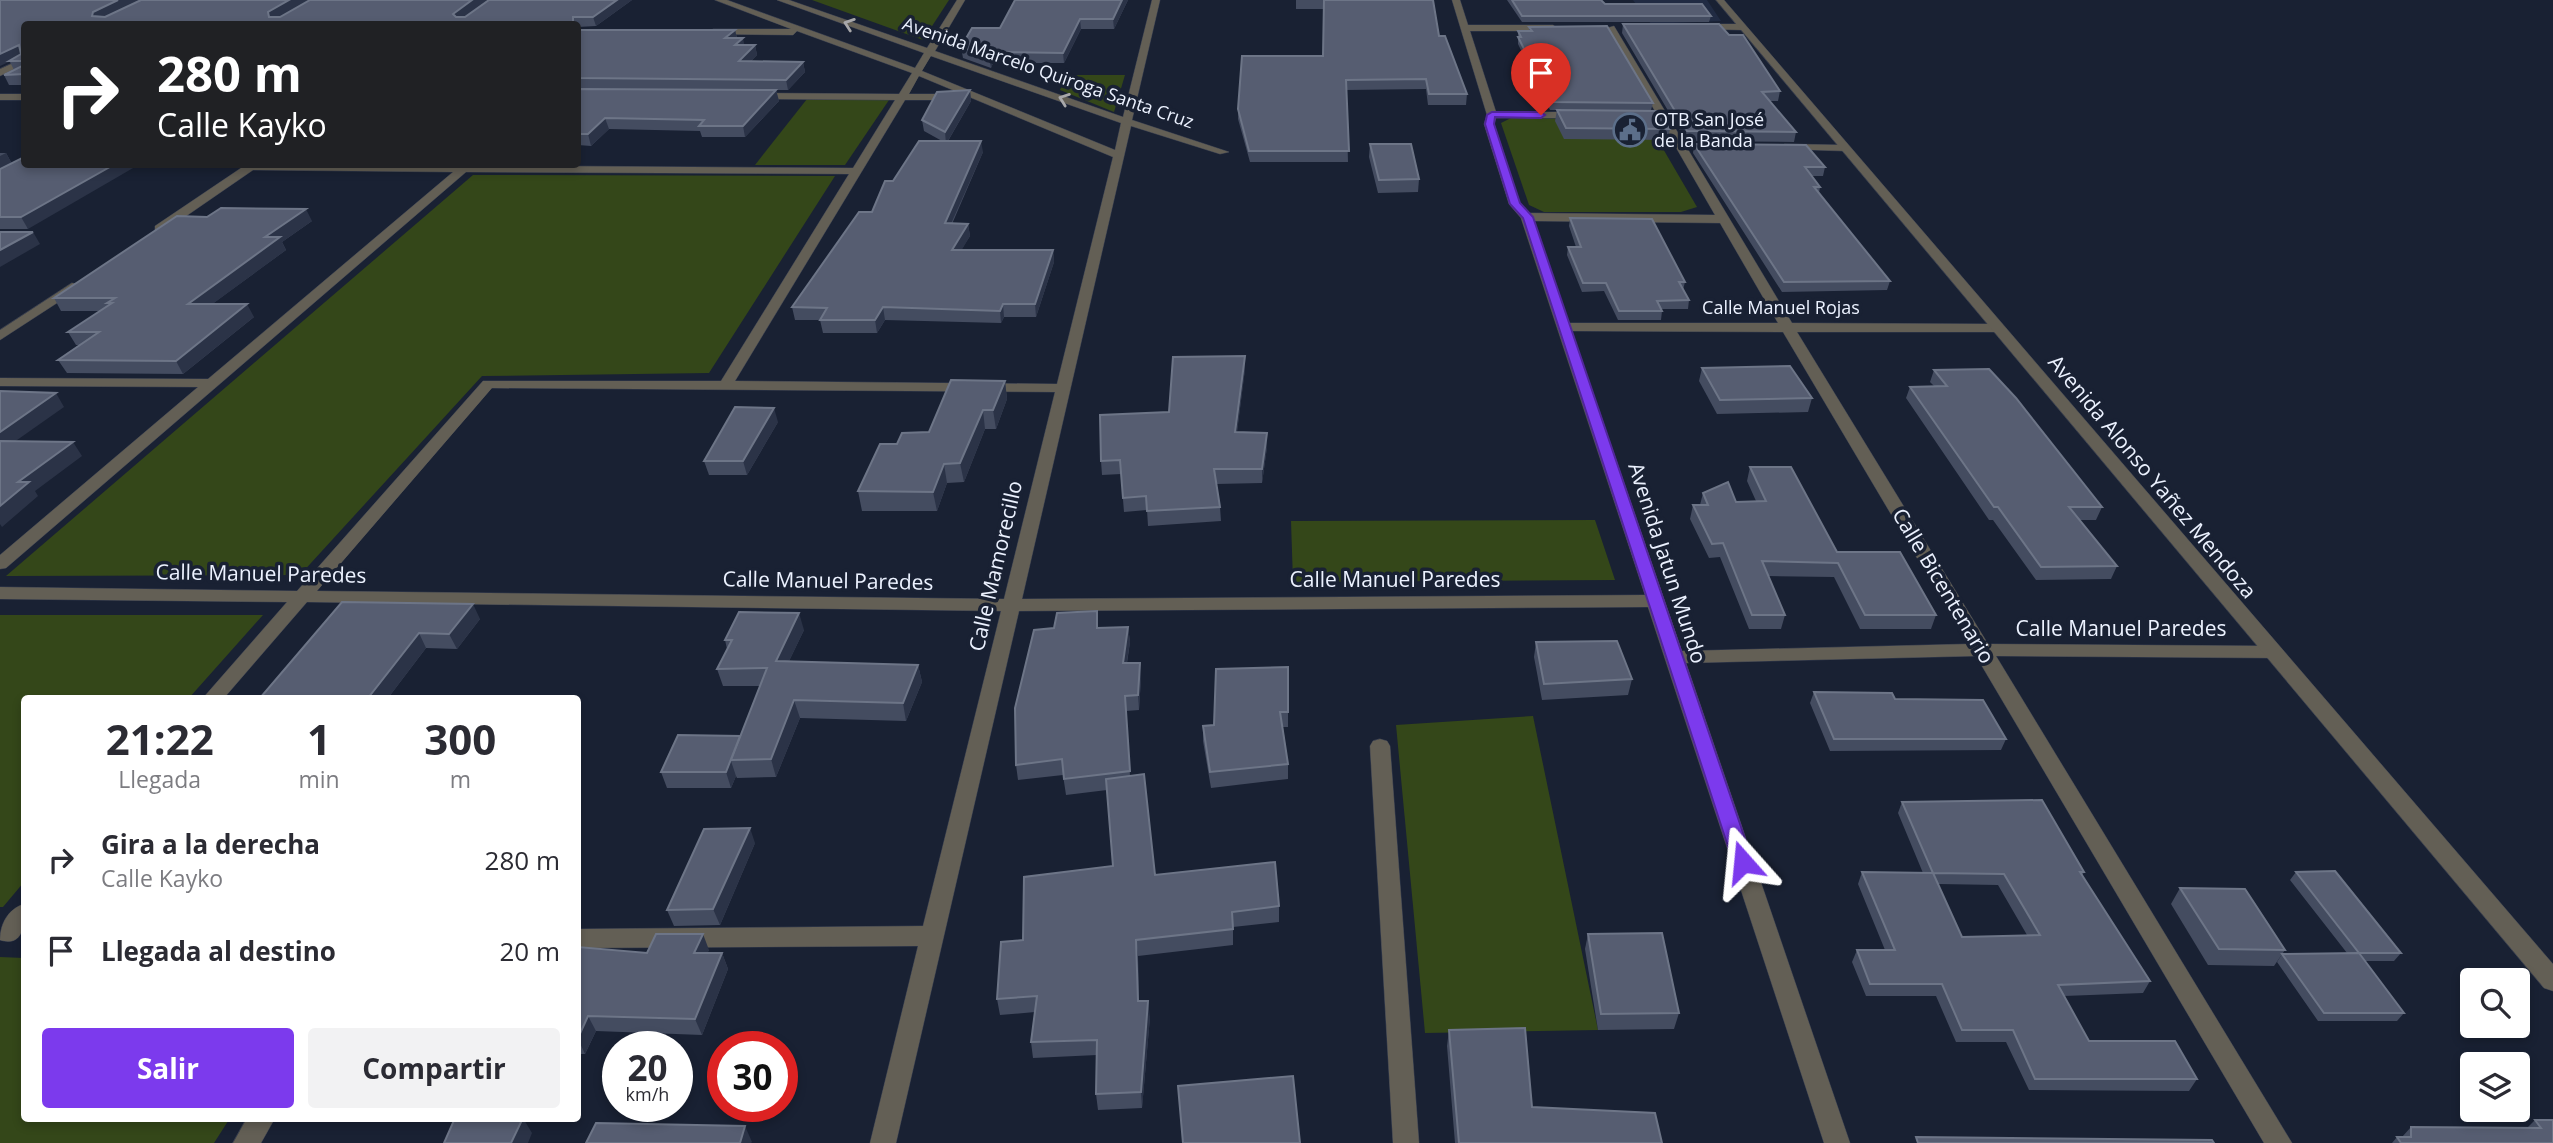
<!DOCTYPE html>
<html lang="es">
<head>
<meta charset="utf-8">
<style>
  body { margin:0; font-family:"Open Sans",sans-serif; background:#f2f2f3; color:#2b2b33; height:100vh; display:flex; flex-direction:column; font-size:26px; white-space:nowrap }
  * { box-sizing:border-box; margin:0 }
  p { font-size:23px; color:#7c7c81 }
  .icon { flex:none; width:38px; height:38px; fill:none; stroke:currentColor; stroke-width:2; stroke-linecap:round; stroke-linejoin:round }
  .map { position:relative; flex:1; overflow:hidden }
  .side { position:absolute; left:21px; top:695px; width:560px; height:427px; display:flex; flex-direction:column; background:#fff; border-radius:7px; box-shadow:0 4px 10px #0003 }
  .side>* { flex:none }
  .guide { position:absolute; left:21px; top:21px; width:560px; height:147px; border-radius:7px; box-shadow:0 4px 10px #0003; background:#202124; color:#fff; overflow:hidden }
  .tools { position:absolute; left:2460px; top:968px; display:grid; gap:14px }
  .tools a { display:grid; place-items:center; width:70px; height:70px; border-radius:7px; background:#fff; box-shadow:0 4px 10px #0003; font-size:35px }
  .speed { position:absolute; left:602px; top:1031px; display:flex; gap:14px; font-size:35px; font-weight:700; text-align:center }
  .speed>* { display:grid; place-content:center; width:91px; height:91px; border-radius:50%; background:#fff; box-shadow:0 4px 10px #0003; line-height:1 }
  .speed small { font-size:18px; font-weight:400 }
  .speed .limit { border:10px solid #d22; background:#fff; color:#111 }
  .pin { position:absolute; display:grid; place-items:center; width:60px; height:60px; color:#fff; margin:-72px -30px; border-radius:50% 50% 50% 0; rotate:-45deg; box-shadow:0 0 7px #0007 }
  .pin .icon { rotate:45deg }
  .me { position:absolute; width:77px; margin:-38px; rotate:342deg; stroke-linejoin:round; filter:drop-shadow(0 0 5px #0008) }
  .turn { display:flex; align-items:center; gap:24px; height:147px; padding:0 21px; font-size:32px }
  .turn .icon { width:91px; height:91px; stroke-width:2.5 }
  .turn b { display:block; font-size:49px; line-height:60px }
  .eta { display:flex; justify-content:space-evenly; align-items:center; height:119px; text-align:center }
  .eta b { font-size:42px; font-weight:700; line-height:49px }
  .action { display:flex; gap:14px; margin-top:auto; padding:14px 21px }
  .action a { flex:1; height:80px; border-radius:7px; background:#7c3aed; color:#fff; font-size:28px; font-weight:700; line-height:80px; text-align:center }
  .action a+a { background:#f2f2f3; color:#2b2b33 }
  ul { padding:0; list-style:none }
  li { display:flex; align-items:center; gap:21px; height:91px; padding:0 21px }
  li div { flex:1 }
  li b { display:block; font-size:26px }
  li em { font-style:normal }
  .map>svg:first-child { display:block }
  .built { fill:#212b43 }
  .green { fill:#344719 }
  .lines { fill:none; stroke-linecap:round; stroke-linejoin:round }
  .minor-casing { stroke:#373e50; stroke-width:1 }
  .tertiary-casing { stroke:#373e50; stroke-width:1 }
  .minor { fill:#635f55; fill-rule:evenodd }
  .tertiary { fill:#635f55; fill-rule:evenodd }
  .wall { fill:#444c60; fill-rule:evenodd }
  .shaded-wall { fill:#2b3347 }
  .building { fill:#565d71; stroke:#6d7587; stroke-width:2; fill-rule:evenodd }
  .oneway { stroke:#a8a8aa }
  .route { fill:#7c3aed; stroke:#51269a; stroke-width:2 }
  .labels { text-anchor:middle; stroke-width:7; stroke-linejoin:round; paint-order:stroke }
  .far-street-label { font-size:18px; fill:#ecf2ff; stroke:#192133 }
  .far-poi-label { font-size:18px; fill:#ecf2ff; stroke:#192133; text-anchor:start }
  .street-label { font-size:21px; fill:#ecf2ff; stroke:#192133 }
</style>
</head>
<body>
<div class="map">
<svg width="2553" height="1143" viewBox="0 0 2553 1143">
  <rect width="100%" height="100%" fill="#192133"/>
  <path class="built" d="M1633,0H1707L1721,21L1651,24Z"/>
  <g class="green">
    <path d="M812,0H949L923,40Z"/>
    <path d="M1066,75H1125L1114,112L1060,90Z"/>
    <path d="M807,99L889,100L845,165H755Z"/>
    <path d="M1511,118L1637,119L1648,123L1697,207L1681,212H1544L1529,205L1501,123Z"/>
    <path d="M473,175L835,176L709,373L482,376L300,575L6,576Z"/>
    <path d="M1595,520L1615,580L1293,582L1291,521Z"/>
    <path d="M0,615H263L189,698H24V882L3,907H0Z"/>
    <path d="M1533,716L1598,1030L1425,1033L1396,725Z"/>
    <path d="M0,957L24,958V1118H230L214,1143H0Z"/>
  </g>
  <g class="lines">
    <defs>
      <g id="minor">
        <path d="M715,0H727L915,68L924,53L777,0H789L927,48L957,0H965L935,51L1123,117L1152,0H1160L1132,120L1229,152L1220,154L1131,126L1022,599L1645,595L1521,218L1509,204L1484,124L1487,115L1452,0H1460L1468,25H1553L1557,28L1553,31H1470L1496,112H1579L1584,115L1579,118H1496L1494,124L1520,203L1530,213L1715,215L1607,28L1614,26L1792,323L1998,324L2005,328L1998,332H1797L1988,644L2274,646L2281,648L2283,652L2281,656L2274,658L1996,656L2292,1143H2264L1976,656L1686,663L1850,1143H1824L1648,607L1019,611L896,1143H870L918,946L578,948V929L923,926L1001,611L307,602L224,698H203L287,602L0,599V587L297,591L483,381H721L849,174L466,172L6,568L0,569V555L198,387L0,386V378L208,379L453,172L253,170L163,232H155V226L247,164L853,168L895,100L754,99L749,96L754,93L899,94L912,73L797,31L793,35L710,34L709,32L713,29H791ZM931,56L1121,123L1115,150L922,71ZM919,76L1113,157L1057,384L735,381L905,100H957L962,97L957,94H909ZM1534,221L1720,223L1778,323H1569ZM1572,331L1783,332L1968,644L1682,651ZM492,388L1055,392L1004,599L317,591Z"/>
        <path d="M1700,24H1742L1746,27L1742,30L1697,29L1696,27Z"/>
        <path d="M24,58V64L0,76V69Z"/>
        <rect x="0" y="94" width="24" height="6"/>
        <path d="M1785,144L1845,145L1850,148L1845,151L1781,149L1780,147Z"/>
        <path d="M72,283L77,284V290L0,340V330Z"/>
        <path d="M1380,739L1387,741L1390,746L1419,1143H1393L1370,746L1373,741Z"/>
        <path d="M24,904C25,921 25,948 0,940C0,924 8,909 24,904Z"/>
        <path d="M247,1118H275L261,1143H233Z"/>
      </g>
      <path id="tertiary" d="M1716,0H1724L2553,964V991L2544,988Z"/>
    </defs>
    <use href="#minor" class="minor-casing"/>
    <use href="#tertiary" class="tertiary-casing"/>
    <use href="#minor" class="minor"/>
    <use href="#tertiary" class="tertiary"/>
  </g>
  <g class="wall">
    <path d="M0,0H488L472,12L632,0L596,26L578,27V24H24V74L14,70L10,62Z"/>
    <path d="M1128,0L1114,29H1081L1064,63H993L991,68L963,58L961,47L1000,28Z"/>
    <path d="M1296,0H1433L1439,36L1467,94L1466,105H1428L1426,89L1346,90L1348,162H1250L1238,119V109L1323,56L1324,9H1296Z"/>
    <path d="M1507,0H1601L1605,4L1711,16L1709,22H1522Z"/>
    <path d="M1623,24L1729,35L1780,91L1778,101H1770L1796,132L1794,142L1686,141L1622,33Z"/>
    <path d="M1529,27L1653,103L1651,110H1550L1518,44V31H1529Z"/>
    <path d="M578,28V30H735L737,38L744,45H755L757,55L751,61L803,62L805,72L788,90L578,89Z"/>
    <path d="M24,74V85H9L4,75Z"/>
    <path d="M578,89L776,90L779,101L745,137H702L700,131L609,129L591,146L578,145Z"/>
    <path d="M970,90L971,101L948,141L983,152L952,224H968L970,236L961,250H1053L1054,262L1036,317H1004L1001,323L885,320L877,333H823L820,320H795L792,307L872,212L893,181L942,141L924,131L922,120Z"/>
    <path d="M1557,110L1670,129L1668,140L1564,139L1555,121Z"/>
    <path d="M1370,144L1419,179L1418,192L1378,193L1369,157Z"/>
    <path d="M1694,144L1825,167L1823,176H1812L1820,187L1819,193L1890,281L1887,290L1782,292L1693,153Z"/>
    <path d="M0,153H6L12,164L28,229H0Z"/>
    <path d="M207,217L312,221L282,242L286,250L212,304L254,317L183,374L67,373L58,360L79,345H76L68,332L100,311H61L54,298Z"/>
    <path d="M1570,218L1685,282L1683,290L1689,300L1688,309H1662V311L1661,320H1618L1604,291L1582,292L1567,255L1568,247H1576L1569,226Z"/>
    <path d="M1245,356V369L1237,432L1267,433V447L1262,483L1216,484L1220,507L1221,521L1148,526L1147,510L1124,512L1121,474L1102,475L1101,461Z"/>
    <path d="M1702,368L1812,398L1808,412L1717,414L1699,381Z"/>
    <path d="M1934,370L2102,507L2096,520H2079L2117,566L2111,579L2036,580L1993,520H1989L1906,398L1910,387L1934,386L1930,382Z"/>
    <path d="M1005,381L1007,399L996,429H985L964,482L947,483L937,511H862L858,491L897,444L929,432Z"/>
    <path d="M778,422L747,475H709L704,461Z"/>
    <path d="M1750,467L1837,552L1936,615L1931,629H1860L1834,577L1768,576L1785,615L1781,629H1749L1720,557L1709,558L1690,519L1693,505H1700L1703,493L1736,502L1756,501L1747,481Z"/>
    <path d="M342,602L480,619L457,649L426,648L388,698H260Z"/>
    <path d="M1128,627L1130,642L1127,663L1141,678L1139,710L1126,711L1130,776L1155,875L1279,906V922L1233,927V945L1138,956L1139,1001L1150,1017L1142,1108L1098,1110L1096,1094L1097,1055L1033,1058L1031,1042L1035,1012L1000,1015L997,999L1023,940L1113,866L1107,790L1066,795L1063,775L1018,780L1016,765L1098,628Z"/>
    <path d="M804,630L789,661L918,665L922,682L906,721L800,718L776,777L737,778L736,776L731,788H667L661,772L740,736L760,686H723L717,669L727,649L725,640Z"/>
    <path d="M1536,642L1632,679L1628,695L1542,700L1534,657Z"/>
    <path d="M1288,667V727H1283L1288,764V779L1211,788L1203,741V726L1214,725Z"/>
    <path d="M1814,692L1895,699L2006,739L2001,750L1830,751L1810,703Z"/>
    <path d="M1902,802L2084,872L2082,876L2150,981L2143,993L2064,996L2089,1041L2197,1079L2189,1091L2029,1090L2006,1042H1956L1936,996H1866L1852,962L1857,950H1885L1858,884L1862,872L1923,873L1898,813ZM1938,884L1998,885L2027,935L1962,937Z"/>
    <path d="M755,843L720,925L674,926L667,910Z"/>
    <path d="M2296,872L2401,953L2394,961H2365L2404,1013L2397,1021H2318L2277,962L2282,954L2347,953L2290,880Z"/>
    <path d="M2180,888L2285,950L2274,966L2208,965L2171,904Z"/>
    <path d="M1588,934L1679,1013L1674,1029L1598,1030L1585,949Z"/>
    <path d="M578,947L647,953L709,950L707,953H722L728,969L702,1035L596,1031L585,1054H578Z"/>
    <path d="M1449,1030L1532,1107L1662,1143H1455L1447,1046Z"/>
    <path d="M2535,1120L2553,1143H2392L2397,1137H2402L2411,1127L2527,1128Z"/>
  </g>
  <g class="shaded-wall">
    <path d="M118,0H142L98,22L92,16L93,12Z"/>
    <path d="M289,0H310L272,22L268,12Z"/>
    <path d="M472,0H488L456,24L453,14Z"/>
    <path d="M617,0H632L596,26L593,17Z"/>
    <path d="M1122,0H1128L1114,29L1113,19Z"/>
    <path d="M1080,19L1081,29L1064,63L1063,53Z"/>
    <path d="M735,30L737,39L725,38Z"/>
    <path d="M743,38L745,48L735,45Z"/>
    <path d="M19,45L24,55L0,66V54Z"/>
    <path d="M755,45L757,55L741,71L739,61Z"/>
    <path d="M992,52L993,63L991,68L989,57Z"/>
    <path d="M803,62L805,72L788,90L786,80Z"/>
    <path d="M776,90L779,101L745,137L743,126Z"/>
    <path d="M970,90L971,101L946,144L945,132Z"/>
    <path d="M605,118L609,129L591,146L588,134Z"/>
    <path d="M981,141L983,152L946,235L945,223Z"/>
    <path d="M6,153L12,164L0,171V156Z"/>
    <path d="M115,164H140L28,229L21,217Z"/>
    <path d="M306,209L312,221L282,242L286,250L195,317L188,304L265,237Z"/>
    <path d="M968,224L970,236L954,263L952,250Z"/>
    <path d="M33,232L40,244L0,267V250Z"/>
    <path d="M1053,250L1054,262L1036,317L1035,304Z"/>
    <path d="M247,304L254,317L183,374L176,361Z"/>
    <path d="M1003,304L1004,317L1001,323L1000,311Z"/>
    <path d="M883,307L885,320L877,333L875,320Z"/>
    <path d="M1245,356V369L1235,446V432Z"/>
    <path d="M1005,381L1007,399L996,429L993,410Z"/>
    <path d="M56,393L64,407L0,452V432Z"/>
    <path d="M774,408L778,422L747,475L743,461Z"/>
    <path d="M983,410L985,429L964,482L960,463Z"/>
    <path d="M1267,433V447L1262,483V469Z"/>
    <path d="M73,442L82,456L35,491L38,496L2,527L0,524V506L18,482Z"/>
    <path d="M944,464L947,483L937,511L933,492Z"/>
    <path d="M473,604L480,619L457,649L449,634Z"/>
    <path d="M799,613L804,630L781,678L776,661Z"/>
    <path d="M1128,627L1130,642L1124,679L1123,663Z"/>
    <path d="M419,633L426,648L388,698H368Z"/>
    <path d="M1140,663L1141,678L1139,710L1138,695Z"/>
    <path d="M918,665L922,682L906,721L903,703Z"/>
    <path d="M794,700L800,718L776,777L771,759Z"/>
    <path d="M731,761L736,776L731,788L726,772Z"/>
    <path d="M750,828L755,843L720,925L713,909Z"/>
    <path d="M703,934L709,950L701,969L694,953Z"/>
    <path d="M1136,940L1138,956L1139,1017L1138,1001Z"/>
    <path d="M722,953L728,969L702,1035L695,1019Z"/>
    <path d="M1148,1001L1150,1017L1142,1108L1141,1092Z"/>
    <path d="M588,1016L596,1031L585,1054L578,1039Z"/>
    <path d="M523,1118L532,1133L528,1143H511Z"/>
    <path d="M745,1126L752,1142L751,1143H740Z"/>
  </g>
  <g class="building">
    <path d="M0,0H118L93,12L92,16L105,17L141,0H289L268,12L269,17H280L310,0H472L453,14L456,17H465L489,0H617L593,17H573V24H24V61H9L21,54L19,45L0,54Z"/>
    <path d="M1015,0H1122L1113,19H1080L1063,53L992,52L989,57L961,47L972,28H1000Z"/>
    <path d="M1324,0H1433L1439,36H1445L1467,94H1429L1426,79L1346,80L1349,151H1249L1238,109L1242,56H1323Z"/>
    <path d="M1512,0H1601L1605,4H1702L1711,16H1522Z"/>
    <path d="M1623,24H1719L1729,35H1743L1780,91L1762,92L1796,132L1687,131Z"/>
    <path d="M1607,26L1653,103L1551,102L1518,37H1521L1518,31H1532L1529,27Z"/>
    <path d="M578,30H735L725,38H743L735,45H755L739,61L803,62L786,80L578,78Z"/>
    <path d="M24,65V74L4,75Z"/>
    <path d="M578,89L776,90L743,126H699L704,120L605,118L588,134H578Z"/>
    <path d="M970,90L945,132L922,120L937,92Z"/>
    <path d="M1557,110L1659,111L1670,129L1566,128Z"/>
    <path d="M919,141H981L945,223L968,224L952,250H1053L1035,304H1003L1000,311L883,307L875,320H820L827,308L792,307L859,212H872L885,181H893Z"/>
    <path d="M1370,144H1411L1419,179L1379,180Z"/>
    <path d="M1694,144L1806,145L1825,167H1805L1820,187H1814L1890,281L1784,282Z"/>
    <path d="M24,157V164H115L21,217H0V169Z"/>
    <path d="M221,208L306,209L265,237H280L188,304H247L176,361L58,360L99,332H68L112,303H107L115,298H54L177,216L207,217Z"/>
    <path d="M1570,218L1652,219L1685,282H1679L1689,300L1657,301L1662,311H1619L1606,283H1583L1568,247H1581Z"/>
    <path d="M0,232H33L0,250Z"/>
    <path d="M1245,356L1235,432L1267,433L1262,469H1214L1220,507L1147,511L1146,496L1123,498L1120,460L1101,461L1100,415L1169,412L1173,357Z"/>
    <path d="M1790,366L1812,398L1720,400L1702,368Z"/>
    <path d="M1989,369L2016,398L2102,507H2069L2117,566L2041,567L1998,507H1994L1910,387L1947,386L1934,370Z"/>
    <path d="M951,380L1005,381L993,410H983L960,463L944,464L933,492L858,491L880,444H897L902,433L929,432Z"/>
    <path d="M0,391L56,393L0,432Z"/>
    <path d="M735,407L774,408L743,461H704Z"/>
    <path d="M0,441L73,442L18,482H29L0,506Z"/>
    <path d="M1750,467H1791L1837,552H1900L1936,615H1865L1838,563L1762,561L1785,615H1752L1723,543L1712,544L1693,505H1708L1703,493L1728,482L1736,502L1766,501Z"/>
    <path d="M342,602L473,604L449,634L419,633L368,698H260Z"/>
    <path d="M1097,611V628L1128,627L1123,663H1140L1138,695L1125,696L1130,771L1064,779L1062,759L1016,765L1015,708L1034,630L1054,628L1057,613Z"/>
    <path d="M739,612L799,613L776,661L918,665L903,703L794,700L771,759L731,760L767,668L717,669L732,640H725Z"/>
    <path d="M1617,641L1632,679L1544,684L1536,642Z"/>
    <path d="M1288,667V712H1280L1288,764L1210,772L1203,726L1214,725L1216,669Z"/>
    <path d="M1814,692L1892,693L1895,699L1983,700L2006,739H1834Z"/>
    <path d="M678,735L740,736L726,772H661Z"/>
    <path d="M1144,774L1155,875L1275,862L1279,906L1232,912L1233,929L1136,940L1138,1001H1148L1141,1092L1096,1094L1097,1040L1031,1042L1037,996L997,999L1001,942L1023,940L1024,877L1113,866L1106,779Z"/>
    <path d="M2042,800L2084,872H2080L2150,981L2058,985L2089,1041H2175L2197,1079H2035L2013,1030H1962L1942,984H1870L1857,950H1895L1862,872L1933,873L1902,802ZM1933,873L2004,874L2040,935L1962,937Z"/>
    <path d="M750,828L713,909L667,910L704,829Z"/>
    <path d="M2335,871L2401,953H2359L2296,872Z"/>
    <path d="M2180,888L2245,889L2285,950L2219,949Z"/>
    <path d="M1662,933L1679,1013L1601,1014L1588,934Z"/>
    <path d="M656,934H703L694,953H722L695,1019L588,1016L578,1038V947L647,953Z"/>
    <path d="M2359,953L2404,1013H2324L2282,954Z"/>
    <path d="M1525,1028L1532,1107L1655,1113L1662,1143H1459L1449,1030Z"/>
    <path d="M1293,1076L1300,1143H1183L1178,1086Z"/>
    <path d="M455,1118H523L511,1143H444Z"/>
    <path d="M2535,1120H2553V1143H2401L2397,1137H2411V1127L2541,1128Z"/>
    <path d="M596,1123L745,1126L740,1143H586Z"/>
    <path d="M1916,1137L2212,1140L2214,1143H1918Z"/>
  </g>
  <defs><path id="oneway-chevron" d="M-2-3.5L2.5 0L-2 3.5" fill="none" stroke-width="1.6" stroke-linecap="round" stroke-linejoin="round" transform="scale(1.75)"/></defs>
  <g class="oneway">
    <use href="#oneway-chevron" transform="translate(849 24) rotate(-161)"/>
    <use href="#oneway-chevron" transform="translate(1064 99) rotate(-160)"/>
  </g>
  <path class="route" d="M1492,112H1541L1545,115L1541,118L1495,117L1494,124L1520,203L1533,217L1753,862L1750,867L1743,869L1736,867L1733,862L1523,218L1510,204L1485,124L1487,115Z"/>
  <defs>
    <symbol id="civic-ring" viewBox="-11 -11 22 22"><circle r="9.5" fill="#192133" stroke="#5c6f8a" stroke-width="1.5"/><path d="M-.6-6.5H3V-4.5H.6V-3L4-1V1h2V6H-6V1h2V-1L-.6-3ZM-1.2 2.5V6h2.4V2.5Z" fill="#5c6f8a"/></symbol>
  </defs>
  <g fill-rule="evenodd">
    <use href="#civic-ring" x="1611" y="111" width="38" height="38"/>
  </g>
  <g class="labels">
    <g class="far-street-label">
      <text transform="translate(1048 73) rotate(19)" y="6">Avenida Marcelo Quiroga Santa Cruz</text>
      <text x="1781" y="314">Calle Manuel Rojas</text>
    </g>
    <g class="far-poi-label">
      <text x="1654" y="126">OTB San José<tspan x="1654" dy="21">de la Banda</tspan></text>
    </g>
    <g class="street-label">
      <text transform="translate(2152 477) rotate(50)" y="7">Avenida Alonso Yañez Mendoza</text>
      <text transform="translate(1667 563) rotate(72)" y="7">Avenida Jatun Mundo</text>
      <text transform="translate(996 566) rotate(-77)" y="7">Calle Mamorecillo</text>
      <text transform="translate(261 574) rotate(1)" y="7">Calle Manuel Paredes</text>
      <text x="1395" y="587">Calle Manuel Paredes</text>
      <text transform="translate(828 581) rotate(1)" y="7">Calle Manuel Paredes</text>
      <text transform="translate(1943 586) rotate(59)" y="7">Calle Bicentenario</text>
      <text x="2121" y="636">Calle Manuel Paredes</text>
    </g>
  </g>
</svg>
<div class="tools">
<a><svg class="icon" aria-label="search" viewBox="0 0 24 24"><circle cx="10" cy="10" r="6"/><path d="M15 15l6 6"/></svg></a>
<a><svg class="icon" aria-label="layers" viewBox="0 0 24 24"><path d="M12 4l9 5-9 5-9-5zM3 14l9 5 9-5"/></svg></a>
</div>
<div class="speed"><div>20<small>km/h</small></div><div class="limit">30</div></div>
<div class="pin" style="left:1541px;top:115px;background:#d93025"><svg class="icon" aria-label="arrive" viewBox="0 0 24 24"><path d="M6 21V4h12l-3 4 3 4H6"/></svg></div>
<svg class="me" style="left:1743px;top:862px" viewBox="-20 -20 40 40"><path d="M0-17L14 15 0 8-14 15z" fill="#7c3aed" stroke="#fff" stroke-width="4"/></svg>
<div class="guide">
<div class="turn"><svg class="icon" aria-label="right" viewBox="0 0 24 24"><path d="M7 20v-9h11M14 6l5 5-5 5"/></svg><div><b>280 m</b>Calle Kayko</div></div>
</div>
<section class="side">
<div class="eta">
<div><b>21:22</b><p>Llegada</p></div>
<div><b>1</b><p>min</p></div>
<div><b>300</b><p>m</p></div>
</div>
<ul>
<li><svg class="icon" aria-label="right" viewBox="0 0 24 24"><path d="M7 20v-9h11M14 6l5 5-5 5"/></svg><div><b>Gira a la derecha</b><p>Calle Kayko</p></div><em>280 m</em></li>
<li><svg class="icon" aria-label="arrive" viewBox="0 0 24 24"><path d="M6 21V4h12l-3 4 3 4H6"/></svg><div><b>Llegada al destino</b></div><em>20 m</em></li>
</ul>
<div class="action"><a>Salir</a><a>Compartir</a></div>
</section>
</div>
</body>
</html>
